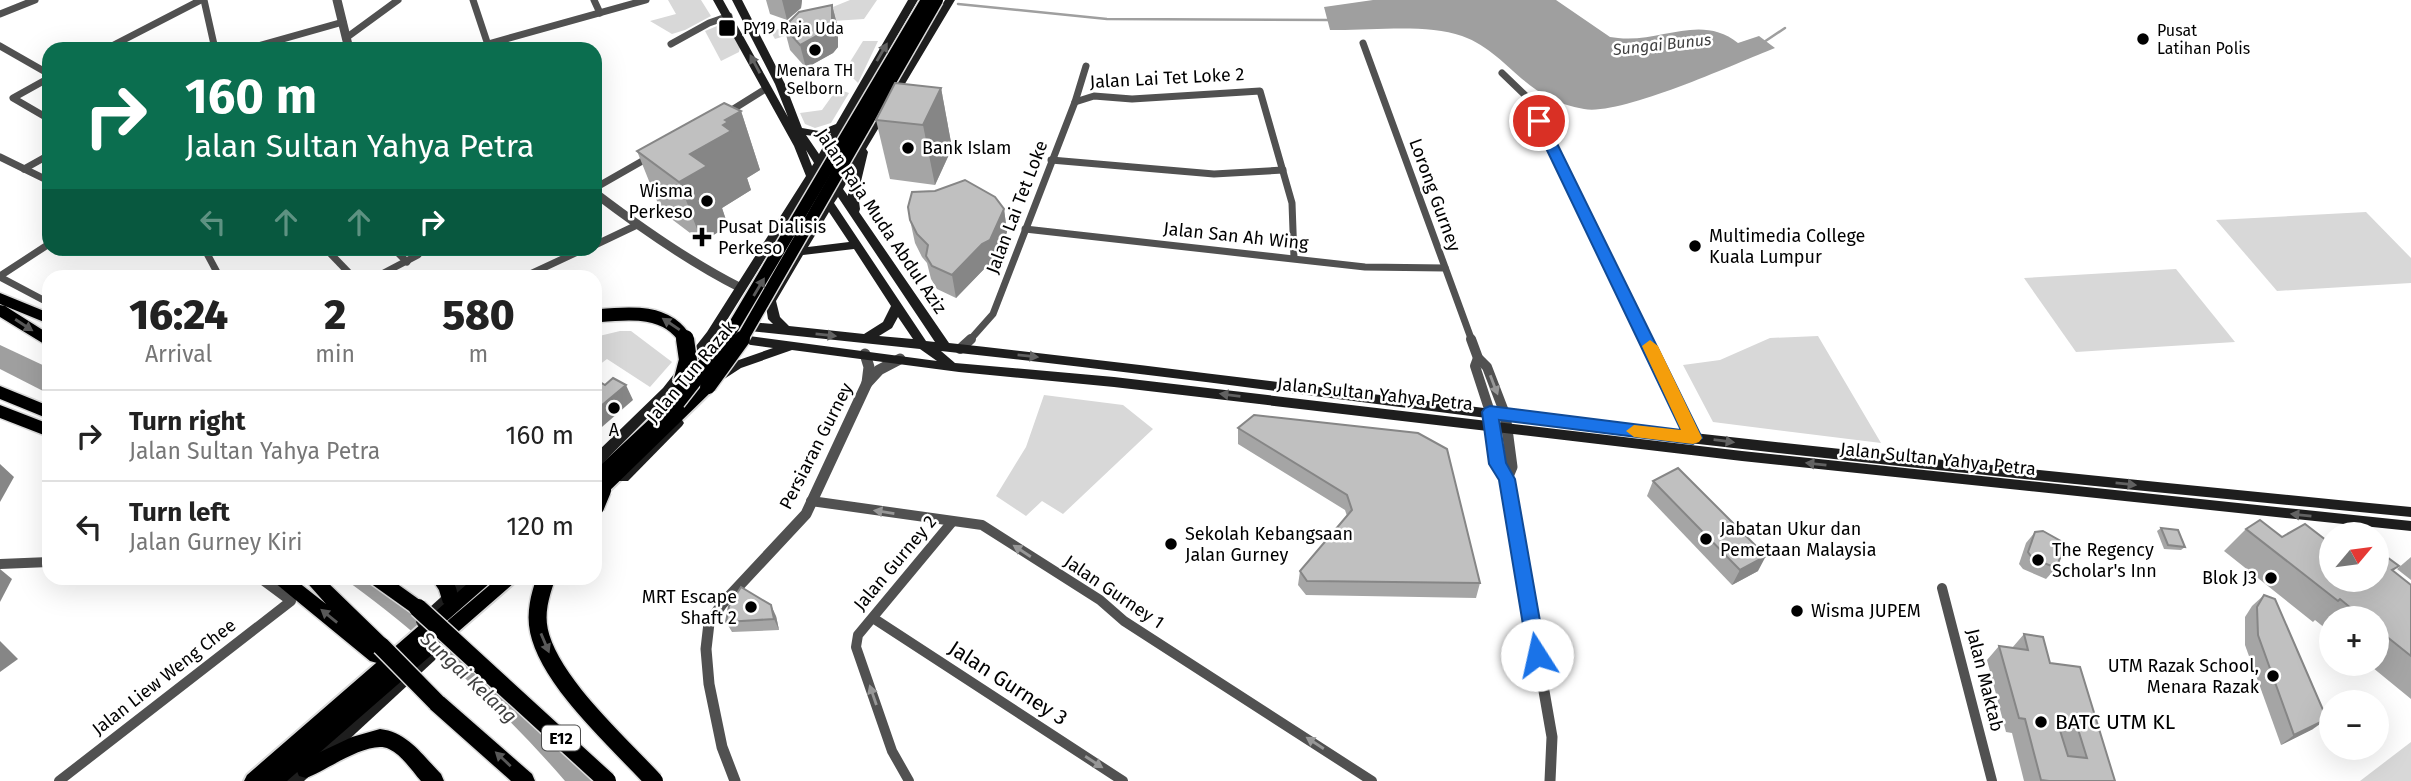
<!DOCTYPE html>
<html lang="en">
<head>
<meta charset="utf-8">
<style>
  body { margin:0; font-family:"Fira Sans",sans-serif; background:#f6f6f6; color:#222; height:100vh; display:flex; flex-direction:column; font-size:26px; white-space:nowrap }
  * { box-sizing:border-box; margin:0 }
  p { font-size:23px; color:#767676 }
  .icon { flex:none; width:38px; height:38px; fill:none; stroke:currentColor; stroke-width:2; stroke-linecap:round; stroke-linejoin:round }
  .map { position:relative; flex:1; overflow:hidden }
  .drawer { position:absolute; left:42px; top:270px; width:560px; height:315px; display:flex; flex-direction:column; background:#fff; border-radius:21px; box-shadow:0 7px 28px #0002 }
  .drawer>* { flex:none }
  .hud { position:absolute; left:42px; top:42px; width:560px; height:214px; border-radius:21px; box-shadow:0 7px 28px #0002; background:#0b6e4f; color:#fff; overflow:hidden }
  .needle { width:46px; rotate:61deg }
  .fabs { position:absolute; left:2319px; top:522px; display:grid; gap:14px }
  .fabs a { display:grid; place-items:center; width:70px; height:70px; border-radius:50%; background:#fff; box-shadow:0 7px 28px #0002; font-size:35px }
  .pin { position:absolute; display:grid; place-items:center; width:60px; height:60px; color:#fff; margin:-30px; border:4px solid #fff; border-radius:50%; box-shadow:0 2px 7px #0007 }
  .me { position:absolute; width:77px; margin:-38px; rotate:350deg; stroke-linejoin:round; filter:drop-shadow(0 0 5px #0008) }
  .turn { display:flex; align-items:center; gap:24px; height:147px; padding:0 28px; font-size:32px }
  .turn .icon { width:91px; height:91px; stroke-width:2.5 }
  .turn b { display:block; font-size:49px; line-height:60px }
  .lanes { display:flex; align-items:center; height:66px; padding:0 28px; background:#0003; justify-content:center; gap:35px; direction:ltr }
  .lanes .off { opacity:.35 }
  .eta { display:flex; justify-content:space-evenly; align-items:center; height:119px; text-align:center }
  .eta b { font-size:42px; font-weight:800; line-height:49px }
  ul { padding:0; list-style:none }
  li { display:flex; align-items:center; gap:21px; height:91px; padding:0 28px; border-top:2px solid #e0e0e0 }
  li div { flex:1 }
  li b { display:block; font-size:26px }
  li em { font-style:normal }
  .map>svg:first-child { display:block }
  .green { fill:#d8d8d8 }
  .water { fill:#9f9f9f }
  .lines { fill:none; stroke-linecap:round; stroke-linejoin:round }
  .stream { stroke:#9f9f9f; stroke-width:2.5 }
  .primary-casing { stroke:#dbdbdb; stroke-width:4 }
  .motorway-casing { stroke:#dbdbdb; stroke-width:3 }
  .minor-far1 { stroke:#515151; stroke-width:7 }
  .minor { stroke:#515151; stroke-width:10 }
  .tertiary-far1 { stroke:#515151; stroke-width:9 }
  .tertiary { stroke:#515151; stroke-width:11 }
  .secondary { fill:#1e1e1e; fill-rule:evenodd }
  .primary { fill:#000; fill-rule:evenodd }
  .motorway { fill:#000; fill-rule:evenodd }
  .primary-bridge-far1-casing { stroke:#dbdbdb; stroke-width:15; stroke-linecap:butt }
  .primary-bridge-casing { stroke:#dbdbdb; stroke-width:19; stroke-linecap:butt }
  .motorway-bridge-far1-casing { stroke:#dbdbdb; stroke-width:16; stroke-linecap:butt }
  .motorway-bridge-casing { stroke:#dbdbdb; stroke-width:21; stroke-linecap:butt }
  .primary-bridge-far1 { stroke:#000; stroke-width:12 }
  .primary-bridge { stroke:#000; stroke-width:16 }
  .motorway-bridge-far1 { stroke:#000; stroke-width:13 }
  .motorway-bridge { stroke:#000; stroke-width:18 }
  .wall { fill:#a5a5a5 }
  .shaded-wall { fill:#868686 }
  .building { fill:#c0c0c0; stroke:#868686; stroke-width:2; fill-rule:evenodd }
  .oneway { fill:#626262 }
  .oneway2 { fill:#595959 }
  .oneway3 { fill:#979797 }
  .route { fill:#1a73e8; stroke:#114b97; stroke-width:2 }
  .slow { fill:#f59e0b }
  .poi-dot { fill:#000; stroke:#fff; stroke-width:2.5 }
  .labels { text-anchor:middle; stroke-width:5; stroke-linejoin:round; paint-order:stroke }
  .far-poi-label { font-size:16px; fill:#000; stroke:#fff; text-anchor:start }
  .far-water-label { font-size:16px; font-style:italic; fill:#404040; stroke:#fff }
  .shield { fill:#fff; stroke:#4c4c4c; stroke-width:2 }
  .shield-label { font-size:16px; font-weight:bold; fill:#000 }
  .street-label { font-size:18px; fill:#000; stroke:#fff }
  .poi-label { font-size:18px; fill:#000; stroke:#fff; text-anchor:start }
  .water-label { font-size:19px; font-style:italic; fill:#404040; stroke:#fff }
  .near-street-label { font-size:21px; fill:#000; stroke:#fff }
  .near-poi-label { font-size:21px; fill:#000; stroke:#fff; text-anchor:start }
</style>
</head>
<body>
<div class="map">
<svg width="2411" height="781" viewBox="0 0 2411 781">
  <rect width="100%" height="100%" fill="#fff"/>
  <g class="green">
    <path d="M668,0H701L711,16L685,30L672,34L650,21L676,14Z"/>
    <path d="M850,0H877L864,19L833,21L775,39L771,32Z"/>
    <path d="M722,24L728,25L740,47L739,52L721,61L705,31Z"/>
    <path d="M863,41H878L858,83L845,70Z"/>
    <path d="M837,89L849,93L831,123L815,128L805,124L800,113L822,110Z"/>
    <path d="M2366,212L2411,258V283L2277,291L2216,220Z"/>
    <path d="M2176,269L2235,342L2076,352L2024,278Z"/>
    <path d="M620,331H631L672,362L650,387L607,359L595,368V337Z"/>
    <path d="M1818,336L1881,443L1713,422L1683,365L1720,360L1770,338Z"/>
    <path d="M1044,395L1123,405L1153,429L1063,514L1042,501L1026,516L996,496L1026,447Z"/>
    <path d="M2411,742V781H2360Z"/>
  </g>
  <g class="water">
    <path d="M1373,0H1556L1610,37L1618,38C1660,43 1701,13 1738,43L1759,36L1775,48C1734,64 1621,116 1584,109C1523,99 1509,53 1462,36C1425,23 1369,31 1330,30L1324,7Z"/>
    <path d="M0,345L49,368V394L0,369Z"/>
    <path d="M343,578H368L377,584C450,648 528,708 593,781H565C504,710 419,632 343,578Z"/>
  </g>
  <g class="lines">
    <g class="stream">
      <path d="M958,4L1107,19L1329,20"/>
      <path d="M1764,42L1785,28"/>
    </g>
    <defs>
      <g id="primary">
        <path d="M708,381L713,382L715,386L713,390L601,499L595,501V487L598,484L595,485V470L672,398L677,397L684,401L703,382Z"/>
        <path d="M474,578H492L490,583L425,640L498,578H516L514,583L287,781H244L247,775Z"/>
      </g>
      <g id="motorway">
        <path d="M0,293L49,313V324L5,306L49,334V347L0,317V305L5,306L0,304Z"/>
        <path d="M0,386L49,406V419L0,399Z"/>
        <path d="M0,405L49,424V437L0,418Z"/>
        <path d="M272,578H293L326,604L303,578H323L387,640L390,646L384,661L377,663L370,661L275,583Z"/>
        <path d="M367,578H389L424,603L427,608L424,613L418,616L412,613L370,583Z"/>
        <path d="M431,578H450C456,585 460,594 455,603L449,606L443,603L439,590Z"/>
        <path d="M437,694L444,697L532,774L535,781H511L430,709L428,703L430,697Z"/>
        <path d="M380,729C408,732 423,756 441,774L444,781H421C412,771 402,755 389,749C369,739 326,771 306,778L299,776L296,769L299,762L352,737Z"/>
      </g>
    </defs>
    <use href="#primary" class="primary-casing"/>
    <use href="#motorway" class="motorway-casing"/>
    <g class="minor-far1">
      <path d="M204,0L215,49"/>
      <path d="M473,0L489,48"/>
      <path d="M594,0L600,13"/>
      <path d="M0,14L35,0"/>
      <path d="M346,38L398,0"/>
      <path d="M1363,43L1472,341"/>
      <path d="M488,44L646,0"/>
      <path d="M671,44L709,23L729,16"/>
      <path d="M0,46L49,74"/>
      <path d="M106,49L201,0"/>
      <path d="M247,49L343,22"/>
      <path d="M1502,73L1528,98L1646,341"/>
      <path d="M49,78L13,98L49,119"/>
      <path d="M1075,102L1094,96L1132,99L1260,91L1292,203L1294,258"/>
      <path d="M727,113L767,88"/>
      <path d="M0,157L49,181"/>
      <path d="M1051,160L1214,174L1283,170"/>
      <path d="M24,169L49,155"/>
      <path d="M595,188L651,156"/>
      <path d="M1025,229L1365,267L1445,268"/>
      <path d="M595,245L637,225"/>
      <path d="M204,248L219,276"/>
      <path d="M325,248L352,276"/>
      <path d="M393,248L407,262"/>
      <path d="M0,276L49,244"/>
      <path d="M378,276L418,255"/>
      <path d="M526,276L586,248"/>
      <path d="M0,277L49,303"/>
      <path d="M969,341L993,314L1075,102L1086,66"/>
    </g>
    <g class="minor">
      <path d="M1471,339L1478,358L1487,367L1505,414"/>
      <path d="M1645,339L1693,438"/>
      <path d="M960,349L971,339"/>
      <path d="M1478,358L1475,366L1490,412"/>
      <path d="M811,501L982,525L1100,600L1124,621L1372,781"/>
      <path d="M0,564L49,562"/>
      <path d="M1942,588L1992,781"/>
      <path d="M873,618L1123,781"/>
      <path d="M59,781L291,601L260,578"/>
      <path d="M909,781L892,751L856,647L858,635L952,522"/>
    </g>
    <g class="tertiary-far1">
      <path d="M337,0L349,49"/>
      <path d="M595,193C641,228 689,262 741,288"/>
    </g>
    <g class="tertiary">
      <path d="M865,354L869,367L867,383"/>
      <path d="M1490,412L1497,464L1507,479L1552,737L1550,781"/>
      <path d="M1505,414L1512,467L1507,479"/>
      <path d="M735,781L722,747L709,684L706,649L709,623L722,604L806,514L867,383L879,370L900,359"/>
    </g>
    <g class="secondary">
      <path d="M713,0H723L788,117L775,84L732,0H742L785,84L802,128L819,131L836,124L908,0H918L824,163L827,167L826,169L820,170L817,176L819,182L818,184L811,185L727,320L773,324L768,319L765,300L823,203L820,197L821,195L829,194L832,189L828,182L833,179L837,180L945,0H955L866,149L868,152L858,194L860,209L859,212L949,343C1172,367 1394,398 1617,424C1881,455 2146,481 2411,507V517C2145,491 1878,466 1612,434C1388,406 1165,375 941,351L955,363L1114,377L1742,451L2411,521V531L1742,461L1114,387L959,372L792,350L741,368L718,383L714,381L712,378L714,375L733,362L773,348L714,340L671,394L600,466L595,467V454L663,388L707,332L806,176L794,146ZM831,133L819,154L806,135L820,137ZM806,150L814,163L812,166ZM853,171L848,194V196L843,189ZM838,197L935,342L926,341L834,203ZM829,212L849,242L808,247ZM854,249L891,306L883,322L864,334L789,326L780,317L776,301L803,255ZM898,317L913,339L879,336L892,328ZM722,328L920,349L937,361L719,332Z"/>
      <path d="M678,418L682,420L684,423L682,426L628,481H618L617,477L618,473L674,420Z"/>
      <path d="M462,578H478L476,582L428,626L423,628L418,626L416,622L418,618Z"/>
      <path d="M430,650L435,652L437,656L435,660L304,781H285L288,776L425,652Z"/>
    </g>
    <use href="#primary" class="primary"/>
    <use href="#motorway" class="motorway"/>
    <defs>
      <g id="primary-bridge-far1">
        <path d="M725,341L927,0"/>
        <path d="M741,341L937,0"/>
      </g>
      <g id="primary-bridge">
        <path d="M708,386L742,339"/>
        <path d="M677,402L726,339"/>
      </g>
      <path id="motorway-bridge-far1" d="M595,316C627,313 668,308 686,341"/>
      <g id="motorway-bridge">
        <path d="M682,383L688,360L685,339"/>
        <path d="M595,507L602,490"/>
        <path d="M546,578C540,595 535,613 539,631C550,682 619,743 654,781"/>
        <path d="M418,608L607,781"/>
        <path d="M381,646L437,703"/>
      </g>
    </defs>
    <use href="#primary-bridge-far1" class="primary-bridge-far1-casing"/>
    <use href="#primary-bridge" class="primary-bridge-casing"/>
    <use href="#motorway-bridge-far1" class="motorway-bridge-far1-casing"/>
    <use href="#motorway-bridge" class="motorway-bridge-casing"/>
    <use href="#primary-bridge-far1" class="primary-bridge-far1"/>
    <use href="#primary-bridge" class="primary-bridge"/>
    <use href="#motorway-bridge-far1" class="motorway-bridge-far1"/>
    <use href="#motorway-bridge" class="motorway-bridge"/>
  </g>
  <g class="wall">
    <path d="M766,0H802L801,8L787,20L770,14Z"/>
    <path d="M832,5L838,28V47L833,53L806,68L790,50L784,27Z"/>
    <path d="M941,88L952,148L935,185L890,179L876,120Z"/>
    <path d="M741,111L760,170L747,178L751,190L722,208L728,226L702,242L661,211L637,151Z"/>
    <path d="M1004,209L1007,232L994,264L986,267L956,298L937,289L931,279L927,263L922,257L915,243L910,220Z"/>
    <path d="M1254,415L1480,583L1476,598L1306,595L1298,585L1300,571L1347,516L1345,510L1238,444V428Z"/>
    <path d="M1653,481L1758,571L1732,585L1647,496Z"/>
    <path d="M2161,528L2185,547L2181,550L2164,549L2157,531Z"/>
    <path d="M2246,529L2282,537L2331,544L2399,566L2393,571L2411,585V699L2367,663H2376V618H2331V633L2315,620L2313,622L2224,551Z"/>
    <path d="M2035,532L2056,568L2046,579L2023,569L2019,564L2026,543Z"/>
    <path d="M2411,557V580L2397,569Z"/>
    <path d="M2264,595L2313,729L2281,745L2245,645V617L2252,606Z"/>
    <path d="M776,616L779,630L732,632L726,622Z"/>
    <path d="M2024,634L2050,663L2115,781H2024L2012,733L2006,732L1987,660L1999,646L2012,648Z"/>
  </g>
  <g class="shaded-wall">
    <path d="M782,0H802L801,8L787,20Z"/>
    <path d="M832,5L838,28V47L833,53L806,68L800,45Z"/>
    <path d="M941,88L952,148L935,185L923,125Z"/>
    <path d="M741,111L760,170L747,178L751,190L722,208L728,226L702,242L679,182L690,154L723,125L725,120Z"/>
    <path d="M1004,209L1007,232L994,264L986,267L956,298L952,275Z"/>
    <path d="M626,385L633,400L595,433V411Z"/>
    <path d="M0,464L14,477L0,502Z"/>
    <path d="M1766,556L1758,571L1732,585L1740,570Z"/>
    <path d="M0,569L12,579L0,602Z"/>
    <path d="M771,605L776,616L779,630L774,619Z"/>
    <path d="M0,641L18,659L0,672Z"/>
    <path d="M2327,719L2313,729L2281,745L2294,735Z"/>
  </g>
  <g class="building">
    <path d="M832,5V24L827,30L800,45L784,27L799,12Z"/>
    <path d="M895,83L941,88L923,125L876,120Z"/>
    <path d="M724,103L741,111L725,120L728,122L723,125L731,131L690,154L707,166L679,182L637,151Z"/>
    <path d="M965,180L995,197L1004,209L990,240L982,244L952,275L932,266L926,256L928,245L917,234L910,220L908,207L912,192L935,191Z"/>
    <path d="M613,378L626,385L595,411V379L605,385Z"/>
    <path d="M1254,415L1418,433L1447,449L1480,583L1307,581L1300,571L1352,510L1347,495L1238,428Z"/>
    <path d="M1678,468L1766,556L1740,570L1653,481Z"/>
    <path d="M2260,520L2282,537L2305,524L2331,544V579H2376V549L2399,566L2392,570L2411,585V656L2376,628V618H2363L2340,599L2338,601L2246,529Z"/>
    <path d="M2161,528L2178,530L2185,547L2168,545Z"/>
    <path d="M2043,531L2066,544L2056,568L2032,558L2028,552L2035,532Z"/>
    <path d="M741,587L771,605L774,619L726,622L729,606Z"/>
    <path d="M2264,595L2275,599L2327,719L2294,735L2258,635L2257,607Z"/>
    <path d="M2024,634L2043,637L2050,663L2080,667L2115,781H2049L2041,780L2025,719L2019,718L1999,646L2028,650ZM2058,724L2077,726L2087,758L2068,756Z"/>
  </g>
  <defs><path id="oneway-solid" d="M-6-.8H1V-3.2L6.5 0L1 3.2V.8H-6Z" transform="scale(1.75)"/></defs>
  <g class="oneway">
    <use href="#oneway-solid" transform="translate(882 52) rotate(-60)"/>
    <use href="#oneway-solid" transform="translate(755 64) rotate(-118)"/>
    <use href="#oneway-solid" transform="translate(826 335) rotate(6)"/>
    <use href="#oneway-solid" transform="translate(1028 356) rotate(6)"/>
    <use href="#oneway-solid" transform="translate(1230 395) rotate(-173)"/>
    <use href="#oneway-solid" transform="translate(1724 441) rotate(7)"/>
    <use href="#oneway-solid" transform="translate(1816 464) rotate(-174)"/>
    <use href="#oneway-solid" transform="translate(2126 484) rotate(6)"/>
    <use href="#oneway-solid" transform="translate(2301 515) rotate(-174)"/>
  </g>
  <g class="oneway2">
    <use href="#oneway-solid" transform="translate(759 287) rotate(-59)"/>
    <use href="#oneway-solid" transform="translate(671 324) rotate(-146)"/>
    <use href="#oneway-solid" transform="translate(24 325) rotate(33)"/>
    <use href="#oneway-solid" transform="translate(329 616) rotate(-141)"/>
    <use href="#oneway-solid" transform="translate(545 643) rotate(67)"/>
    <use href="#oneway-solid" transform="translate(503 759) rotate(-137)"/>
  </g>
  <g class="oneway3">
    <use href="#oneway-solid" transform="translate(1494 385) rotate(69)"/>
    <use href="#oneway-solid" transform="translate(884 512) rotate(-171)"/>
    <use href="#oneway-solid" transform="translate(1022 551) rotate(-147)"/>
    <use href="#oneway-solid" transform="translate(873 695) rotate(-109)"/>
    <use href="#oneway-solid" transform="translate(1315 743) rotate(-147)"/>
    <use href="#oneway-solid" transform="translate(1094 762) rotate(33)"/>
  </g>
  <path class="route" d="M1539,117L1546,121L1702,438L1693,444L1499,420L1506,463L1515,479L1546,655L1543,661L1537,663L1530,661L1528,655L1499,480L1489,464L1482,412L1485,408L1490,406L1681,430L1533,121Z"/>
  <path class="slow" d="M1650,340L1658,346L1702,438L1699,442L1693,444L1634,437L1626,431L1634,425L1681,430L1642,346Z"/>
  <g class="poi-dot">
    <rect x="718" y="19" width="18" height="18" rx="3.5"/>
    <circle cx="2143" cy="39" r="7"/>
    <circle cx="815" cy="50" r="7"/>
    <circle cx="908" cy="148" r="7"/>
    <circle cx="707" cy="201" r="7"/>
    <path d="M698.5 226.5h7v7h7v7h-7v7h-7v-7h-7v-7h7z"/>
    <circle cx="1695" cy="246" r="7"/>
    <circle cx="614" cy="408" r="7"/>
    <circle cx="1706" cy="539" r="7"/>
    <circle cx="1171" cy="544" r="7"/>
    <circle cx="2038" cy="560" r="7"/>
    <circle cx="2271" cy="578" r="7"/>
    <circle cx="751" cy="607" r="7"/>
    <circle cx="1797" cy="611" r="7"/>
    <circle cx="2273" cy="676" r="7"/>
    <circle cx="2041" cy="722" r="7"/>
  </g>
  <g class="labels">
    <g class="far-poi-label">
      <text x="743" y="34">PY19 Raja Uda</text>
      <text x="2157" y="36">Pusat<tspan x="2157" dy="18">Latihan Polis</tspan></text>
      <text x="815" y="76" text-anchor="middle">Menara TH<tspan x="815" dy="18">Selborn</tspan></text>
    </g>
    <g class="far-water-label">
      <text transform="translate(1662 44) rotate(-6)" y="6">Sungai Bunus</text>
    </g>
    <rect class="shield" x="542" y="725.5" width="38" height="25" rx="5"/>
    <g class="shield-label">
      <text x="561" y="744">E12</text>
    </g>
    <g class="street-label">
      <text transform="translate(1167 78) rotate(-3)" y="6">Jalan Lai Tet Loke 2</text>
      <text transform="translate(1435 195) rotate(70)" y="6">Lorong Gurney</text>
      <text transform="translate(1017 207) rotate(-69)" y="6">Jalan Lai Tet Loke</text>
      <text transform="translate(881 221) rotate(56)" y="6">Jalan Raja Muda Abdul Aziz</text>
      <text transform="translate(1236 236) rotate(6)" y="6">Jalan San Ah Wing</text>
      <text transform="translate(691 372) rotate(-50)" y="6">Jalan Tun Razak</text>
      <text transform="translate(1375 394) rotate(6)" y="6">Jalan Sultan Yahya Petra</text>
      <text transform="translate(816 446) rotate(-63)" y="6">Persiaran Gurney</text>
      <text transform="translate(1938 459) rotate(6)" y="6">Jalan Sultan Yahya Petra</text>
      <text transform="translate(895 563) rotate(-50)" y="6">Jalan Gurney 2</text>
      <text transform="translate(1114 592) rotate(34)" y="6">Jalan Gurney 1</text>
      <text transform="translate(164 677) rotate(-38)" y="6">Jalan Liew Weng Chee</text>
      <text transform="translate(1985 680) rotate(76)" y="6">Jalan Maktab</text>
    </g>
    <g class="poi-label">
      <text x="922" y="154">Bank Islam</text>
      <text x="693" y="197" text-anchor="end">Wisma<tspan x="693" dy="21">Perkeso</tspan></text>
      <text x="718" y="233">Pusat Dialisis<tspan x="718" dy="21">Perkeso</tspan></text>
      <text x="1709" y="242">Multimedia College<tspan x="1709" dy="21">Kuala Lumpur</tspan></text>
      <text x="614" y="436" text-anchor="middle">A</text>
      <text x="1720" y="535">Jabatan Ukur dan<tspan x="1720" dy="21">Pemetaan Malaysia</tspan></text>
      <text x="1185" y="540">Sekolah Kebangsaan<tspan x="1185" dy="21">Jalan Gurney</tspan></text>
      <text x="2052" y="556">The Regency<tspan x="2052" dy="21">Scholar's Inn</tspan></text>
      <text x="2257" y="584" text-anchor="end">Blok J3</text>
      <text x="737" y="603" text-anchor="end">MRT Escape<tspan x="737" dy="21">Shaft 2</tspan></text>
      <text x="1811" y="617">Wisma JUPEM</text>
      <text x="2259" y="672" text-anchor="end">UTM Razak School,<tspan x="2259" dy="21">Menara Razak</tspan></text>
    </g>
    <g class="water-label">
      <text transform="translate(469 677) rotate(43)" y="7">Sungai Kelang</text>
    </g>
    <g class="near-street-label">
      <text transform="translate(1008 683) rotate(33)" y="7">Jalan Gurney 3</text>
    </g>
    <g class="near-poi-label">
      <text x="2055" y="729">BATC UTM KL</text>
    </g>
  </g>
</svg>
<div class="fabs">
<a><svg class="needle" viewBox="-14 -14 28 28"><path d="M0-13l5 13h-10z" fill="#e53935"/><path d="M0 13l5-13h-10z" fill="#767676"/></svg></a>
<a>+</a>
<a>−</a>
</div>
<div class="pin" style="left:1539px;top:121px;background:#d93025"><svg class="icon" aria-label="arrive" viewBox="0 0 24 24"><path d="M6 21V4h12l-3 4 3 4H6"/></svg></div>
<svg class="me" style="left:1537px;top:655px" viewBox="-20 -20 40 40"><circle r="19" fill="#fff"/><path d="M0-13L10 11 0 6-10 11z" fill="#1a73e8"/></svg>
<div class="hud">
<div class="turn"><svg class="icon" aria-label="right" viewBox="0 0 24 24"><path d="M7 20v-9h11M14 6l5 5-5 5"/></svg><div><b>160 m</b>Jalan Sultan Yahya Petra</div></div>
<div class="lanes"><svg class="icon off" aria-label="left" viewBox="0 0 24 24"><path d="M17 20v-9H6M10 6l-5 5 5 5"/></svg><svg class="icon off" aria-label="ahead" viewBox="0 0 24 24"><path d="M12 20V5M6 11l6-6 6 6"/></svg><svg class="icon off" aria-label="ahead" viewBox="0 0 24 24"><path d="M12 20V5M6 11l6-6 6 6"/></svg><svg class="icon" aria-label="right" viewBox="0 0 24 24"><path d="M7 20v-9h11M14 6l5 5-5 5"/></svg></div>
</div>
<section class="drawer">
<div class="eta">
<div><b>16:24</b><p>Arrival</p></div>
<div><b>2</b><p>min</p></div>
<div><b>580</b><p>m</p></div>
</div>
<ul>
<li><svg class="icon" aria-label="right" viewBox="0 0 24 24"><path d="M7 20v-9h11M14 6l5 5-5 5"/></svg><div><b>Turn right</b><p>Jalan Sultan Yahya Petra</p></div><em>160 m</em></li>
<li><svg class="icon" aria-label="left" viewBox="0 0 24 24"><path d="M17 20v-9H6M10 6l-5 5 5 5"/></svg><div><b>Turn left</b><p>Jalan Gurney Kiri</p></div><em>120 m</em></li>
</ul>
</section>
</div>
</body>
</html>
